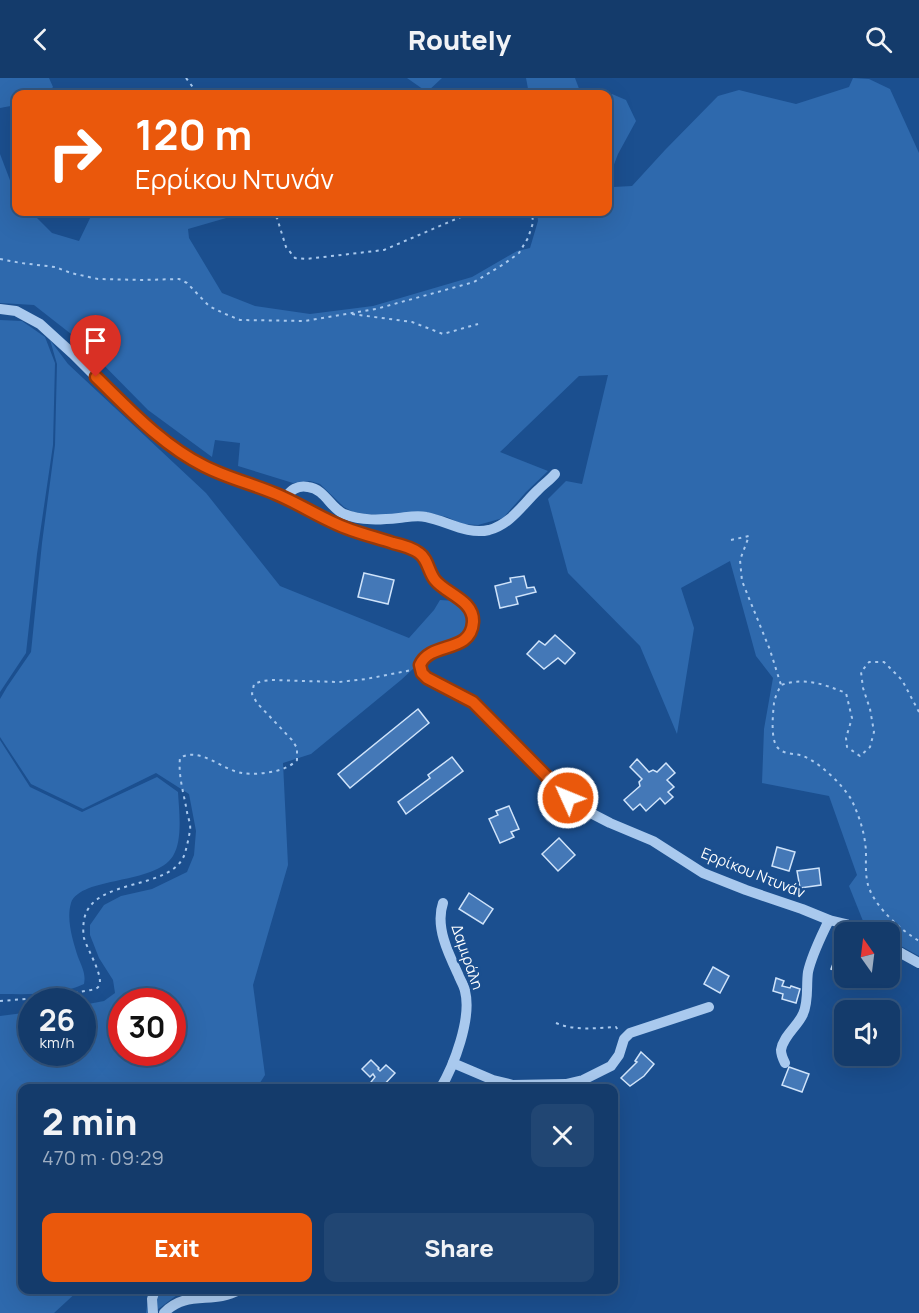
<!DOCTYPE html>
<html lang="en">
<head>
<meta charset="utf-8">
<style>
  body { margin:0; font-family:Manrope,sans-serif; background:#214673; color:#f1f3f6; height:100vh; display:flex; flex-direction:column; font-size:22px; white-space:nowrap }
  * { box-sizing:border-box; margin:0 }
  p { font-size:20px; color:#9dadc1 }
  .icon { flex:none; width:33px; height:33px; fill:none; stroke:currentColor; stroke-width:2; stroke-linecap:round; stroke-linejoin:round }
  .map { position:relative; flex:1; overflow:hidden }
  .panel { position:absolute; left:18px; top:1006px; width:600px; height:210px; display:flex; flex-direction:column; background:#143b6b; border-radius:12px; box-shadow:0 6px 24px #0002,0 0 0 2px #33557e }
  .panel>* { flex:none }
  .guide { position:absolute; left:12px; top:12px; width:600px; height:126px; border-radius:12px; box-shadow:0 6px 24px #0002,0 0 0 2px #33557e; background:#ea580c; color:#fff; overflow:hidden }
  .needle { width:39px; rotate:346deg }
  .tools { position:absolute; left:834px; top:844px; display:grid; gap:12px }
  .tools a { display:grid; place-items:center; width:66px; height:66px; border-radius:12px; background:#143b6b; box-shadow:0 6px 24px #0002,0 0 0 2px #33557e; font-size:30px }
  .speed { position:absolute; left:18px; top:910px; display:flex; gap:12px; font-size:30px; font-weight:700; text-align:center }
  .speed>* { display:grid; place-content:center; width:78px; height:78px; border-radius:50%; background:#143b6b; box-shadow:0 6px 24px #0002,0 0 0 2px #33557e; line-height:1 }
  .speed small { font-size:15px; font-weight:400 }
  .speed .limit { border:9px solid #d22; background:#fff; color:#111 }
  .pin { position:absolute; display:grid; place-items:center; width:51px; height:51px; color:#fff; margin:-62px -26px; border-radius:50% 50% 50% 0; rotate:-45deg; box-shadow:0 0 6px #0007 }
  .pin .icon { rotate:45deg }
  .me { position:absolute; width:66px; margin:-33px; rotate:314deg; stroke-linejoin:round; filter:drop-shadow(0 0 4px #0008) }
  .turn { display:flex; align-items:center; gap:21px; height:126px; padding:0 24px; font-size:27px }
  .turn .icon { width:78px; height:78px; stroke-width:2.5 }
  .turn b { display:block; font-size:42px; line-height:51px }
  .round { display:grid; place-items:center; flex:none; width:63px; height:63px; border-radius:12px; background:#214673 }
  .summary { display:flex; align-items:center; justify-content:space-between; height:102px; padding:0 24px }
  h1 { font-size:36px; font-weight:800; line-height:45px }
  .action { display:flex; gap:12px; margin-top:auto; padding:12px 24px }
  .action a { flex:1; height:69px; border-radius:12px; background:#ea580c; color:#fff; font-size:24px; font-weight:800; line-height:69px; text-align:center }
  .action a+a { background:#214673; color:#f1f3f6 }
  header { display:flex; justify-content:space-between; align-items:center; height:78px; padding:0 24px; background:#143b6b; font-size:27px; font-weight:800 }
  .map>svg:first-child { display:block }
  .green { fill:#2e69ad; fill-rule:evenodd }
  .building { fill:#4478b7; stroke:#cfe3fa; stroke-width:1.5 }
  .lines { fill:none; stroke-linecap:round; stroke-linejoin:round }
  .path { stroke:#a9c9ee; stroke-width:2; stroke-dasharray:3 4.5; stroke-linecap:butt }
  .minor { stroke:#a9c9ee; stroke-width:10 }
  .route-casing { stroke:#983908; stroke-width:15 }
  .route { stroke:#ea580c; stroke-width:10 }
  .labels { text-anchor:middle; stroke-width:5; stroke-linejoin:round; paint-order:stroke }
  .street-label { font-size:15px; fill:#fff; stroke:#1b4f8f }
</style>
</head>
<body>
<header><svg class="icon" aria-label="back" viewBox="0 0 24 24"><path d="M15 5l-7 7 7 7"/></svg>Routely<svg class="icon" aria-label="search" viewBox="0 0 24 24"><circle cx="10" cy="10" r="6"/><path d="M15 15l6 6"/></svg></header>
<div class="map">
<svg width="919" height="1235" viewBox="0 0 919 1235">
  <rect width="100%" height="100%" fill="#1b4f8f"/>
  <g class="green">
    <path d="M0,0H49L53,9L47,16H16V27L0,30Z"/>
    <path d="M407,0H442L427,14Z"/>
    <path d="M526,0H575L581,16H529Z"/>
    <path d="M853,0L869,1L890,11L919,75V878L890,862V855H877L865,848L849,808L857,797L829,718L762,705L764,651L773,600L756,578L730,483L681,510L694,550L677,656L640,568L568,495L548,421L566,403L582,406L608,297L579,298L500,374L548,393L526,414L503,440L478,447L462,446L447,439L423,434L383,437L365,436L353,434L344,429L320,406L310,403L293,405L238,388L240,365L215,362L212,379L148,332L80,263L34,227L0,225V76L16,118V134H31L52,155L79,163L93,134H247L188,151L189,160L222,215L255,228L310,236L373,228L472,199L517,173L530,170L538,143L537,134H608V103L613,109L632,108L665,72L718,18L739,12L796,26L849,9Z"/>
    <path d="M612,16L626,22L636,43L618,76L608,102V17Z"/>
    <path d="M0,242L22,243L45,259L55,285L53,367L37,476L26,575L0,614Z"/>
    <path d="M50,262L68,286L206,415L280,508L409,560L434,532L440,522L455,523L459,525L469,539L468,549L463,557L423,575L417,581L414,590L401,602L311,676L283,685L288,787L253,907L265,997L256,1011H22V1212H79L54,1235H0V938L31,934L32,975H82L83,927L104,923L115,915L113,902L99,880L90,857V847L104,827L121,818L152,811L187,794L194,777L196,753L189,716L156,695L83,731L31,706L0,659V621L7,609L31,574L42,465L55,367L57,286ZM122,924H172V975H122Z"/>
    <path d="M0,662L30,709L82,734L157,699L178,714C179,732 183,762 173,778C155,807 81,798 71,825C66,842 73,863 78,879C82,889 86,896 84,906C59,918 27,916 0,916Z"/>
    <path d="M149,1212H227L177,1217L153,1235H146Z"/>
  </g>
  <g class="building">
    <path d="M364,495L394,502L388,526L358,519Z"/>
    <path d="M524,498L527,510L534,509L536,514L516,519L518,526L500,530L495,508L511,504L510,500Z"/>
    <path d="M555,557L575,575L565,586L558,580L544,591L527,576L539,563L545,567Z"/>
    <path d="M418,631L429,645L350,710L338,696Z"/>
    <path d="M452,679L463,693L406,736L398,724L430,700L428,697Z"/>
    <path d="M637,681L649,694L653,692L657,694L666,685L675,695L667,702L674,709L668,714L673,719L665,726L660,720L646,733L640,726L633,732L624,722L640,708L639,704L642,701L630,689Z"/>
    <path d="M509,728L519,751L511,754L514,759L500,765L489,741L498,737L496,733Z"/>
    <path d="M559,760L575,777L558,793L542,776Z"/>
    <path d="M777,769L795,774L789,793L772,788Z"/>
    <path d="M819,790L821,807L800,810L797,793Z"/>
    <path d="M469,815L493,831L483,846L459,831Z"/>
    <path d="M842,862L844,863V896L831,891Z"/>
    <path d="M713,889L729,898L720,915L704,906Z"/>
    <path d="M776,900L784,903L782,908L790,910L791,908L800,911L796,925L782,921L783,916L773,913Z"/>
    <path d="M641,974L654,986L644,998L630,1008L621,1000L637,984L635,983Z"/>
    <path d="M371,982L379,990L378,991L380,993L386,987L395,995L380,1011L371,1004L375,999L373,996L370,999L362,991Z"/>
    <path d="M789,989L809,996L802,1014L782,1007Z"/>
  </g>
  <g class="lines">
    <g class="path">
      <path d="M186,0L198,16"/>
      <path d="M270,134L277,140L286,169L295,180L306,181L384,172L470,135L471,134"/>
      <path d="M0,181L21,185L55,189L71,195L98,201L143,202L179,201L187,205L209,228L223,235L240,242L305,243L376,231L474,204L504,186L519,175L528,160L533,145L532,134"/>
      <path d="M352,236L412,244L443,256L478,246"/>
      <path d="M731,462L749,458L740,482L742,503L770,572L781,607"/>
      <path d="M919,634L902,602L884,584H869L861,594L863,610L870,631L874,654L870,669L860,678L847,669L846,660L852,640L846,615C823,606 805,599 781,607C778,613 775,619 774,625C773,635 770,662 778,670C784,677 795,675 803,678C819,684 842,706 851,721C859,737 865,755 866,774C866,786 865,799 869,810C877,831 901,852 919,863"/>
      <path d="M0,923L51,919L91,912C94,911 97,911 99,908C104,898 87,871 84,860C83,855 83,848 84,842C92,798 173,814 185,775C187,768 189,759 190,752C191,746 188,740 187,734C184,716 178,698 180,680C199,668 222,692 242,695C252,697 266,695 276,693C284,691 291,688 297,682V670L292,662L257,625L252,616L254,606L262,603L271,602L339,604L366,601L412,592"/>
      <path d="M556,945C574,953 596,950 616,949L619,954"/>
    </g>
    <g class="minor">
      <path d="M0,231L16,233L40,246L73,276L133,336L176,372L205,389L274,415L342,448L399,466L419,475L426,482L431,496L437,504L464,524L471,535L473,544L471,553L467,560L457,566L430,576L423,581L421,587L422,595L427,600L473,624L555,708L579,729L610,745L653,763L703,795L746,812L802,831L829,842L846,846L863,855"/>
      <path d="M285,420C291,412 297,407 308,409C325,411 330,430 344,436C362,443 380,442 399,440C408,439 417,437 426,439C447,443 467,457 489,452C511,446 523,426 538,412C544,406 550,402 555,396"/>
      <path d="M890,869L919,885"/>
      <path d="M453,985L493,1002L513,1007L566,1006L583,1002L611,988L619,977L624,961L630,955L709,929"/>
      <path d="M785,985C783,981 781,975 781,972C783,958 798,948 803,936C809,923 806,908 808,894C812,876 821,859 829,842"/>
      <path d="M440,1011C454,988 472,940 465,913C464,907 460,902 458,896C448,875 435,848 443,825"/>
      <path d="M153,1235L152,1221L155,1212"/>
      <path d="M164,1235C187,1211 213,1227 239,1212"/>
    </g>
  </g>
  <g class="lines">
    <defs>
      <path id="route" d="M96,299C129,331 162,367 204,388C227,400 253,406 276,416C300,426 322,441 346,450C361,456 378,460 393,465C402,467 412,470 419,475C428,481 428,493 435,502C446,516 474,522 473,544C471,576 430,563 420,587L422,595L427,600L473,624L568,720"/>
    </defs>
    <use href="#route" class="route-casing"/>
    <use href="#route" class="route"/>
  </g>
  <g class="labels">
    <g class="street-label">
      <text transform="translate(753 795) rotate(22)" y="5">Ερρίκου Ντυνάν</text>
      <text transform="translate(467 879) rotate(71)" y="5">Δαμιράλη</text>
    </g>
  </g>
</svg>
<div class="tools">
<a><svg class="needle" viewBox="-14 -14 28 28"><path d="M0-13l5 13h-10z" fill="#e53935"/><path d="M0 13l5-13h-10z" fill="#9dadc1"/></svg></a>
<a><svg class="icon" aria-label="sound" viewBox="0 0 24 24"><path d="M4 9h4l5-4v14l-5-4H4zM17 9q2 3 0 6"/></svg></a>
</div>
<div class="speed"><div>26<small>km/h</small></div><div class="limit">30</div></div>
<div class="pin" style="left:96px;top:299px;background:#d93025"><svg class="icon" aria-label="arrive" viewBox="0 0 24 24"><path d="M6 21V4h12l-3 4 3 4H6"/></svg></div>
<svg class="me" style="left:568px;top:720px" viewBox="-20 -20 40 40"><circle r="17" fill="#ea580c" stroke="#fff" stroke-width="3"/><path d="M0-11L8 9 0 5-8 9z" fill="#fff"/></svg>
<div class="guide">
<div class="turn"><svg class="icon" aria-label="right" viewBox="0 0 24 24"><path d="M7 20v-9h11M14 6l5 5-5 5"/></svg><div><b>120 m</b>Ερρίκου Ντυνάν</div></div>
</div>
<section class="panel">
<div class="summary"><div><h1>2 min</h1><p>470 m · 09:29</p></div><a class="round"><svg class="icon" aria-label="close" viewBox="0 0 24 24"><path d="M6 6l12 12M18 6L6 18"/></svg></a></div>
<div class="action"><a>Exit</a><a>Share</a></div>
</section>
</div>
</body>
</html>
